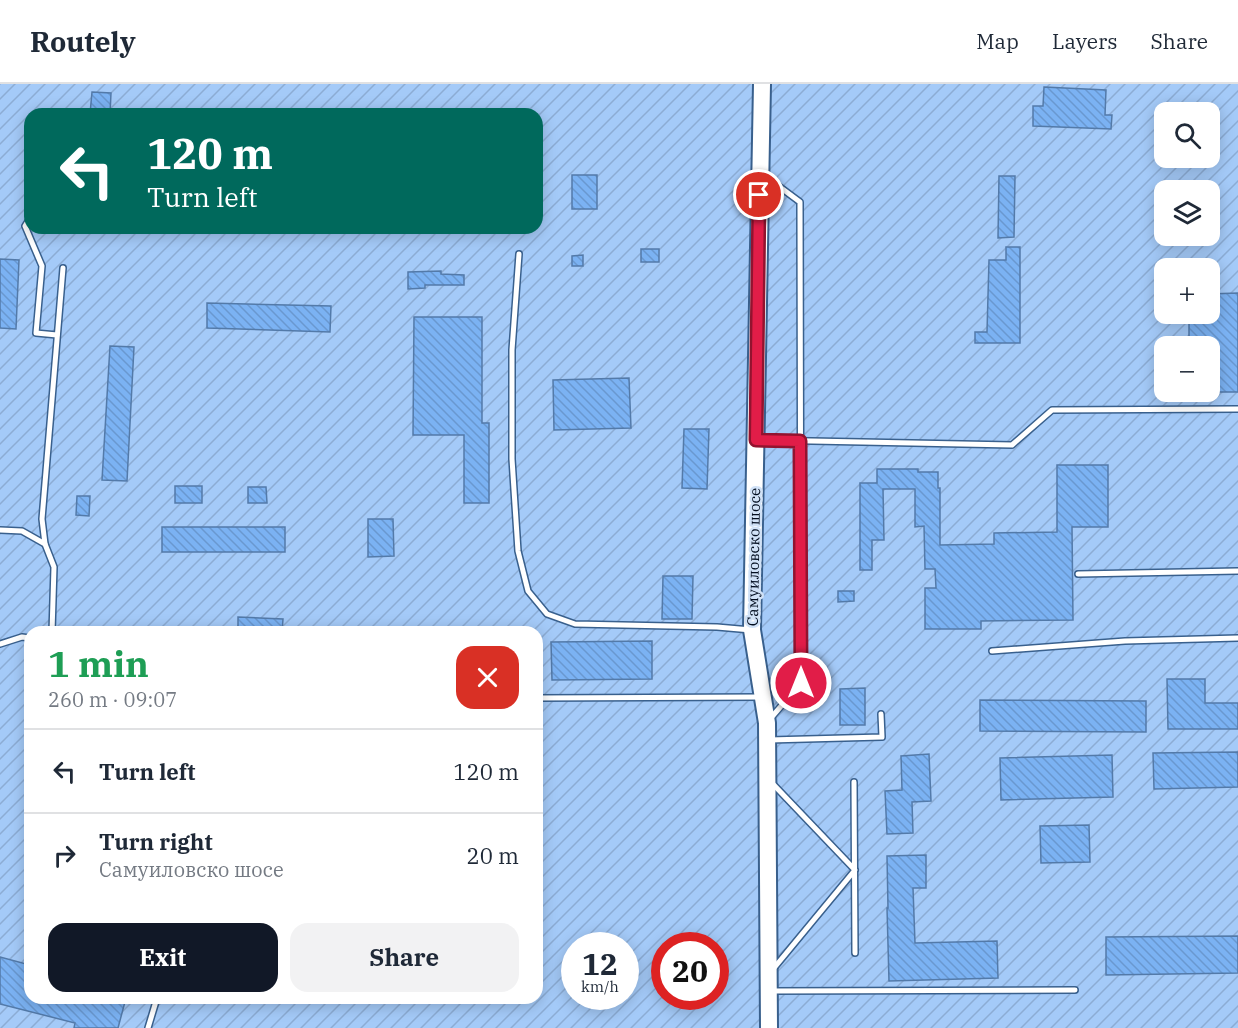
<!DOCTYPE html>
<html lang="en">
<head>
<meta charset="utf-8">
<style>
  body { margin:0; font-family:"IBM Plex Serif",serif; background:#f2f2f3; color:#1f2937; height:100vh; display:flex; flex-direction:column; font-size:22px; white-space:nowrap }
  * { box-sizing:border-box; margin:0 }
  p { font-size:20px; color:#747a83 }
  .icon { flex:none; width:33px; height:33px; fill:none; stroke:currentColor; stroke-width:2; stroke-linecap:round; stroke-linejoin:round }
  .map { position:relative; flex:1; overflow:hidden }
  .panel { position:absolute; left:24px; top:542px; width:519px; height:378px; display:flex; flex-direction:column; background:#fff; border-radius:18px; box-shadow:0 3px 15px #0003 }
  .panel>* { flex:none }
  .hud { position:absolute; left:24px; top:24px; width:519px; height:126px; border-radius:18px; box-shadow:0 3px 15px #0003; background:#00695c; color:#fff; overflow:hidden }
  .tools { position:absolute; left:1154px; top:18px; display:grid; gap:12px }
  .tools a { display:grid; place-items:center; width:66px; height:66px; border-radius:12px; background:#fff; box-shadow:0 3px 15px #0003; font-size:30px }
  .speed { position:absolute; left:561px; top:848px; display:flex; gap:12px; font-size:30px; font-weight:700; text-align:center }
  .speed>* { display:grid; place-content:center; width:78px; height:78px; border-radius:50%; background:#fff; box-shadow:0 3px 15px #0003; line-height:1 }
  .speed small { font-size:15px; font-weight:400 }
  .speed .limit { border:9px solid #d22; background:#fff; color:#111 }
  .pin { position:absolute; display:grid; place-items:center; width:51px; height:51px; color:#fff; margin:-26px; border:3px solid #fff; border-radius:50%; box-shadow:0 2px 6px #0007 }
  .me { position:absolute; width:66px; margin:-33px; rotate:0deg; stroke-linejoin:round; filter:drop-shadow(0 0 4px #0008) }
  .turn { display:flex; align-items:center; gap:21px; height:126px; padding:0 24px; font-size:27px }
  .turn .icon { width:78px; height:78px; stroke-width:2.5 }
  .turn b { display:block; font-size:42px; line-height:51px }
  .round { display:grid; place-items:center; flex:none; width:63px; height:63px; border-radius:18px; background:#f2f2f3 }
  .head { display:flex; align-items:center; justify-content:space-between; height:102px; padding:0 24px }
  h1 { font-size:36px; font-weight:700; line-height:45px; color:#1e9e55 }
  .button { display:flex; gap:12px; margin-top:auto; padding:12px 24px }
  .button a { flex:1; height:69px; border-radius:18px; background:#111827; color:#fff; font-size:24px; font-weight:700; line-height:69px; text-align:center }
  .button a+a { background:#f2f2f3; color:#1f2937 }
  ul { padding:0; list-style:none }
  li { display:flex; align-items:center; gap:18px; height:84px; padding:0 24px; border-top:2px solid #e0e1e3 }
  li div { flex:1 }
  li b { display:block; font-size:22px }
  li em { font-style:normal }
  header { display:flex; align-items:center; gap:36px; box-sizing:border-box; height:84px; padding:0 30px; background:#fff; border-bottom:2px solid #e0e1e3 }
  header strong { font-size:28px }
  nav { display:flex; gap:33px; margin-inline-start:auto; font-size:21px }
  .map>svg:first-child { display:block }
  .industrial { fill:url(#industrial-furrows); fill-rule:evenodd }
  .building { fill:url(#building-back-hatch); stroke:#537aa9; stroke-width:1.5 }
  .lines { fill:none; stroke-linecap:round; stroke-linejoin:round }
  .lane-casing { stroke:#39608d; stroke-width:8 }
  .secondary-casing { stroke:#39608d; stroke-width:20 }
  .lane { stroke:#fff; stroke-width:5 }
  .secondary { stroke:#fff; stroke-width:16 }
  .route-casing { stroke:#92132f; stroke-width:15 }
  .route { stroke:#e11d48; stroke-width:10 }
  .labels { text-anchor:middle; stroke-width:5; stroke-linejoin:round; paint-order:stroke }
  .street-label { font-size:15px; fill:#020d1f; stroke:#d1e2f7 }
</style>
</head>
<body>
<header>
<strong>Routely</strong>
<nav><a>Map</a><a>Layers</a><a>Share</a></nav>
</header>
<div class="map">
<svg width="1238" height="944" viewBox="0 0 1238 944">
  <defs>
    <pattern id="industrial-furrows" width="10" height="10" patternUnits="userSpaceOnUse" patternTransform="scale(1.5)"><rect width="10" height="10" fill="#a4caf8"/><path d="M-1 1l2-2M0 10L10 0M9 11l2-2" fill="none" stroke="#8cacd4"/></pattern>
    <pattern id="building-back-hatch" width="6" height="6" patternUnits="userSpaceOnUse" patternTransform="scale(1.5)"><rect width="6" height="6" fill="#7bb2f3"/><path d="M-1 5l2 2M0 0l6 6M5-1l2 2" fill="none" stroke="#6998d0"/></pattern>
  </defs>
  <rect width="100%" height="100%" fill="#bdd6f5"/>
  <path class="industrial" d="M0,0H1238V944H0ZM1164,28H1209V74H1164ZM30,30H537V144H30ZM1164,106H1209V152H1164ZM1164,184H1209V230H1164ZM1164,262H1209V308H1164ZM30,548H537V914H30ZM574,861H626V912H574ZM664,861H716V912H664Z"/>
  <g class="building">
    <path d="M1044,3L1106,6L1105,31H1112L1111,45L1033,42V22H1043Z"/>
    <path d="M92,8L111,9L110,30H90Z"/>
    <rect x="572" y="91" width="25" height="34"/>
    <path d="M999,92H1015L1014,153L998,154Z"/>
    <path d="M1006,163H1020V259H975V248H987L989,176H1006Z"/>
    <rect x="641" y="165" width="18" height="13"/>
    <path d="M583,171V182H572V172Z"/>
    <path d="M0,175L19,176L16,245L0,244Z"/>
    <path d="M441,187V190L464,191V201H425V204L408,205V188Z"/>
    <path d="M1238,209V308H1209V262H1189V230H1209V210Z"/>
    <path d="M207,219L331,222L330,248L207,244Z"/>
    <path d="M414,233H482V339H489V419H464V351H413Z"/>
    <path d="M110,262L134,263L127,397L102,396Z"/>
    <path d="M629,294L631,344L554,346L553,296Z"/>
    <path d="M684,345H709L707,405L682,404Z"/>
    <path d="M1057,381H1108V443H1072L1073,536L981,537V545H925V504H936L935,485H925L924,442L915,443V405H883L884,456H872V486H860V399H877V385H918V388H938V404H940V461L994,460V449L1057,448Z"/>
    <rect x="175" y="402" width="27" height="17"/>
    <path d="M248,403H266L267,419H248Z"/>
    <path d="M77,412H90L89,432L76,431Z"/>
    <path d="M368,435H393L394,472L368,473Z"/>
    <rect x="162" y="443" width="123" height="25"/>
    <path d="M663,492H693L692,535H662Z"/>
    <path d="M838,507H854V517L838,518Z"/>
    <path d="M238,533L283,535L282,548H238Z"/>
    <path d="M652,557V595L552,596L551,558Z"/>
    <path d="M1167,595H1205V619H1238V645H1168Z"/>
    <path d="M865,604V641H840V605Z"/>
    <path d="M980,616L1146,617V648L980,647Z"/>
    <path d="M1238,668V703L1154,705L1153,669Z"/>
    <path d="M929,670L931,717L912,718L913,749L887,750L885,707L902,706L901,672Z"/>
    <path d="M1112,671L1113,713L1001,716L1000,674Z"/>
    <path d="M1089,741L1090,778L1041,779L1040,742Z"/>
    <path d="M926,771V804H913L915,859L997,857L998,894L889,897L887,824H888L887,772Z"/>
    <path d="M1238,852V889L1106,891V853Z"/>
    <path d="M0,873L30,881V914H126L118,944H74L75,939L0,920Z"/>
  </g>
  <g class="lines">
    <defs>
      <g id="lane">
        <path d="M765,92L800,118L801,599L770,635"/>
        <path d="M30,134L25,142L42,182L36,249L57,251"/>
        <path d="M519,170L512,266V375L518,467L528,507L547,530L575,540L717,543L751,546"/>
        <path d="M758,356L1012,361L1052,326L1238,325"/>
        <path d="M0,446L22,447L45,460L54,483L52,548"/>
        <path d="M45,460L42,435L63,184"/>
        <path d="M1078,490L1238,487"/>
        <path d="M0,560L22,553L30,554"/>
        <path d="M992,567L1125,557L1238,554"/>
        <path d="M537,614L762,613"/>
        <path d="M769,656L882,653L881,630"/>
        <path d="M771,698L855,786L774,884"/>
        <path d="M854,698L855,869"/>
        <path d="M770,907L1075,906"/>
        <path d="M148,944L157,914"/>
      </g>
      <path id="secondary" d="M762,0L752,546L767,639L769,944"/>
    </defs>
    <use href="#lane" class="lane-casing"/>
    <use href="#secondary" class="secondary-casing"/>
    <use href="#lane" class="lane"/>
    <use href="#secondary" class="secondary"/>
  </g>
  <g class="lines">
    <defs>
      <path id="route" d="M759,111L756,356L800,357L801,599"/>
    </defs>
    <use href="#route" class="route-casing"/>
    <use href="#route" class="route"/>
  </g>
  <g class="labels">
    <g class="street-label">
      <text transform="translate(754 473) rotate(-89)" y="5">Самуиловско шосе</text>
    </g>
  </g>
</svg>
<div class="tools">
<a><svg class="icon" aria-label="search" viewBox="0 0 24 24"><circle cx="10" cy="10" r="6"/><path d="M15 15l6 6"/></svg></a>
<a><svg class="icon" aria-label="layers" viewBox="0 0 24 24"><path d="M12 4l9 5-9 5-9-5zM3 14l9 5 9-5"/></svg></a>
<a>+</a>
<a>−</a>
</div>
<div class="speed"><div>12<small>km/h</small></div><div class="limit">20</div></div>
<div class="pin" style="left:759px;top:111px;background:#d93025"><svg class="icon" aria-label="arrive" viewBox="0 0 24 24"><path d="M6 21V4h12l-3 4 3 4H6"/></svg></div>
<svg class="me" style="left:801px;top:599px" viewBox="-20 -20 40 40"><circle r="17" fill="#e11d48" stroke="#fff" stroke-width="3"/><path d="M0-11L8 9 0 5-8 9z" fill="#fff"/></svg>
<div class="hud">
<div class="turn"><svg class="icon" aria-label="left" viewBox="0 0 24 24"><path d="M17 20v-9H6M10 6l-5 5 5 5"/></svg><div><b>120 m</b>Turn left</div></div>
</div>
<section class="panel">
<div class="head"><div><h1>1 min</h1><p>260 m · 09:07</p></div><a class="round" style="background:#d93025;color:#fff"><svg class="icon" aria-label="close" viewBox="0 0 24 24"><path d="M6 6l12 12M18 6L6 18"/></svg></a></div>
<ul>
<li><svg class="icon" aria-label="left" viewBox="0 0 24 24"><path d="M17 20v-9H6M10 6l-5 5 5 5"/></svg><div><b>Turn left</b></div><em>120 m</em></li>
<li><svg class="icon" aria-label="right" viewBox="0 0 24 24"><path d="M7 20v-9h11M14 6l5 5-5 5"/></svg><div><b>Turn right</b><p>Самуиловско шосе</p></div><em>20 m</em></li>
</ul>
<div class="button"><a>Exit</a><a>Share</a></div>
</section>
</div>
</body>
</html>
